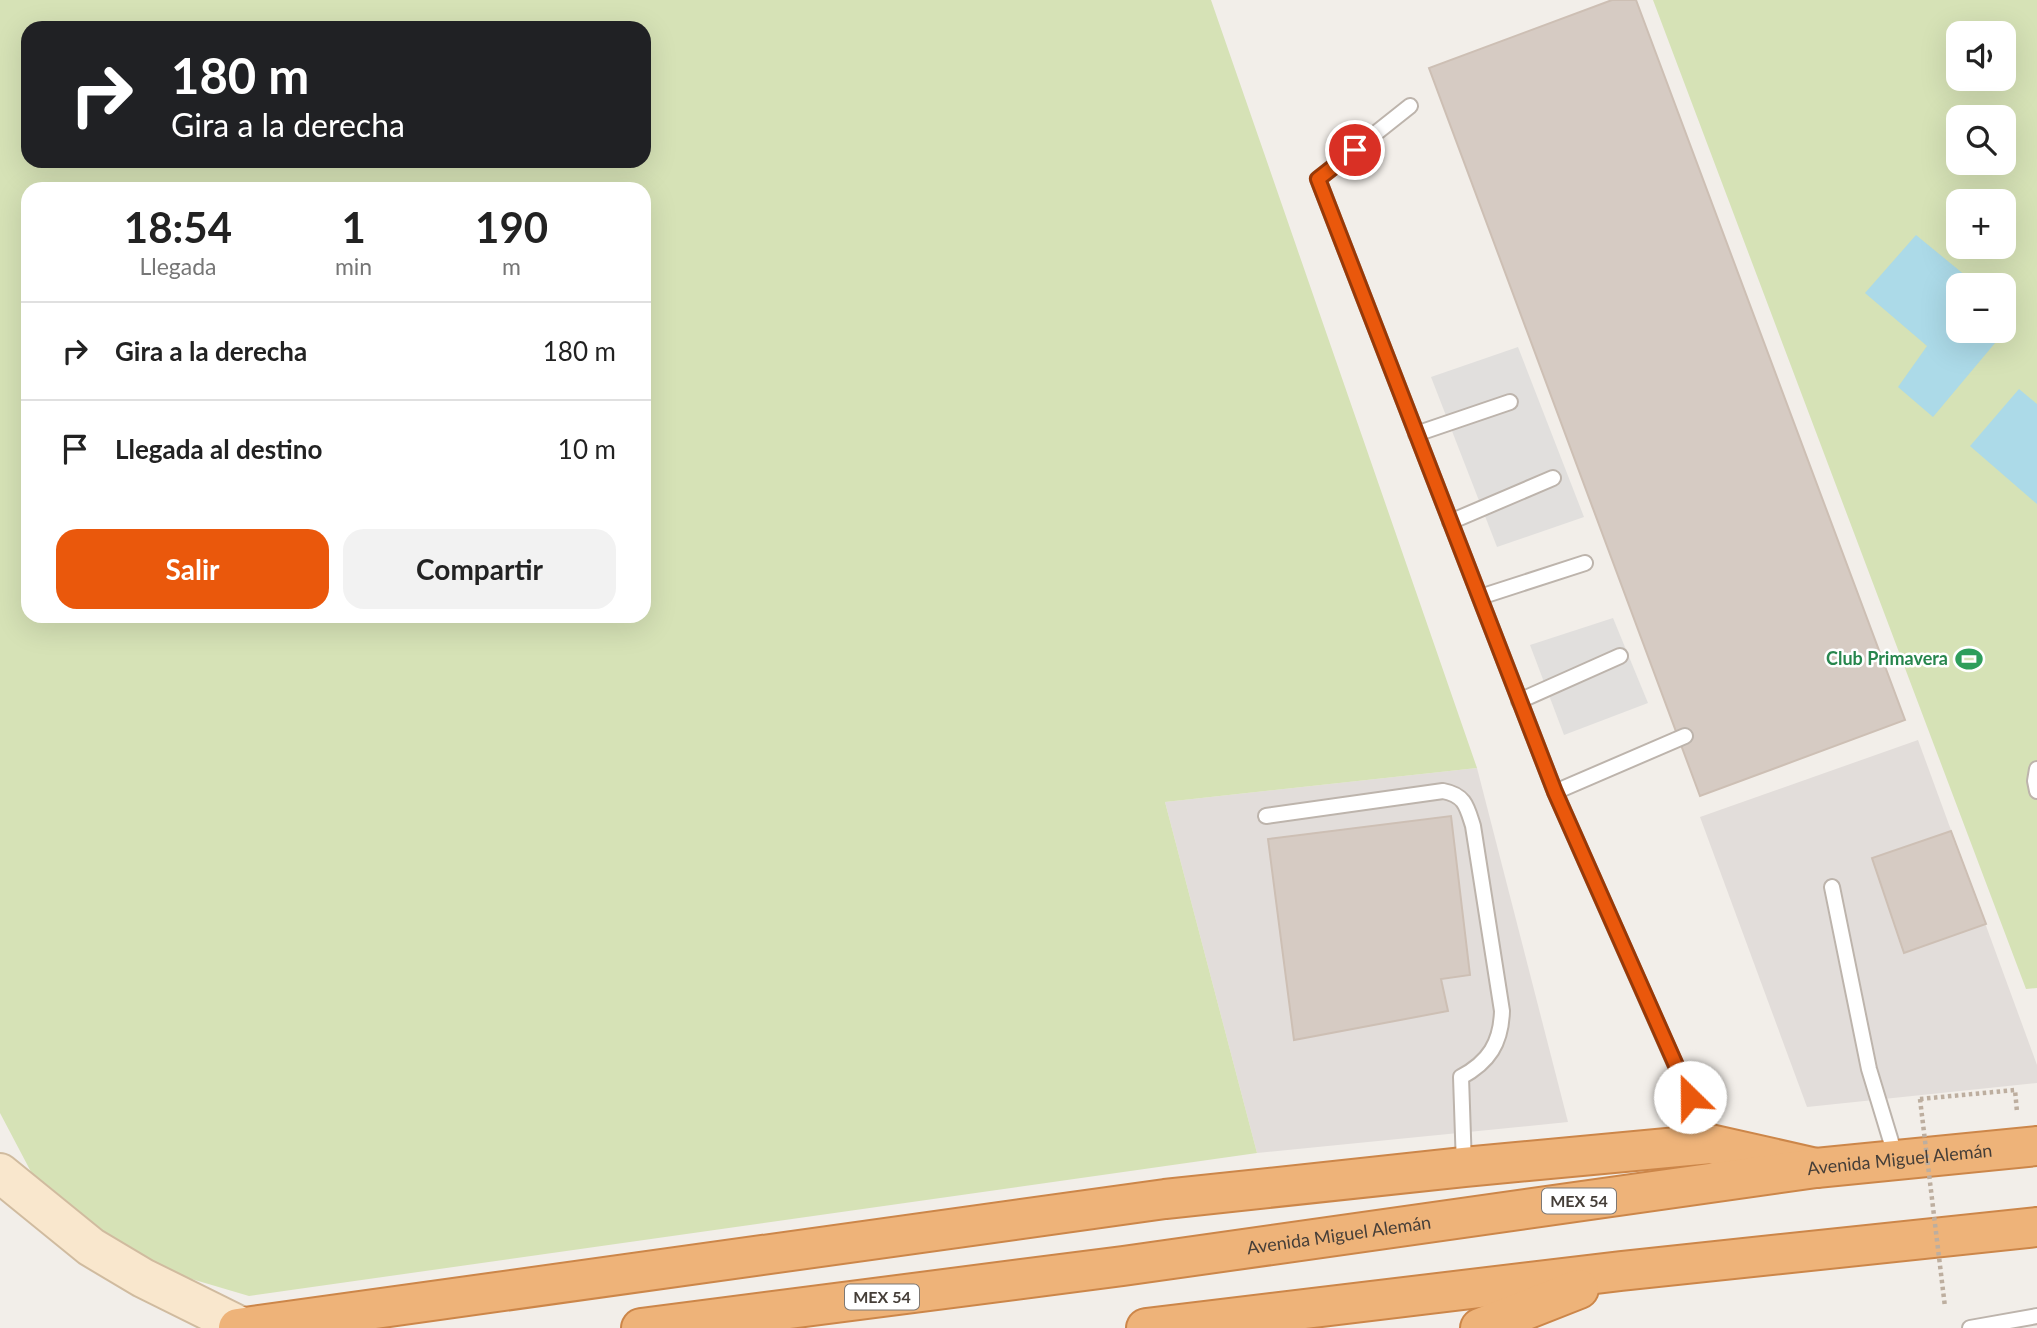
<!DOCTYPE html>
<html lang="es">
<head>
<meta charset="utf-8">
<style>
  body { margin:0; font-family:Lato,sans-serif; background:#f2f2f2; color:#222; height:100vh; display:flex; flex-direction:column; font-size:26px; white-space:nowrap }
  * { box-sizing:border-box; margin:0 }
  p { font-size:23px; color:#767676 }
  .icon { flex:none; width:38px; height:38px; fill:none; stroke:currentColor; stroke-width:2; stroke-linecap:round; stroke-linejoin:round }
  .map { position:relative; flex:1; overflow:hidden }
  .side { position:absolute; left:21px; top:182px; width:630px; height:441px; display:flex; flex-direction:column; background:#fff; border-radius:21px; box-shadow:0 7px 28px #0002 }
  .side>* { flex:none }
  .guide { position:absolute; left:21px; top:21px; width:630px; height:147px; border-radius:21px; box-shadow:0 7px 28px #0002; background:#202124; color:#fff; overflow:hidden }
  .fabs { position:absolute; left:1946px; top:21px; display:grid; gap:14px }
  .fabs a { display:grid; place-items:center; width:70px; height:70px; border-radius:14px; background:#fff; box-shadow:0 7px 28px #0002; font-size:35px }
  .pin { position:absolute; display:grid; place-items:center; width:60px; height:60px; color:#fff; margin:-30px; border:4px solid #fff; border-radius:50%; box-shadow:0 2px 7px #0007 }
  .me { position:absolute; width:77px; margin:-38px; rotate:337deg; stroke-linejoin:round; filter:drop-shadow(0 0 5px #0008) }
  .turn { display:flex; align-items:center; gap:24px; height:147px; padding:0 35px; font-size:32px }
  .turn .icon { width:91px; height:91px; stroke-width:2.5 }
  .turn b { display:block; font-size:49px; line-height:60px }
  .eta { display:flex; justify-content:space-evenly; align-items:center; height:119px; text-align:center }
  .eta b { font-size:42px; font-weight:700; line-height:49px }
  .primary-button { display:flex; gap:14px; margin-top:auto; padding:14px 35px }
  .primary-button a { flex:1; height:80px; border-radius:21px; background:#ea580c; color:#fff; font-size:28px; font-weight:700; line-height:80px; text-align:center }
  .primary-button a+a { background:#f2f2f2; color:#222 }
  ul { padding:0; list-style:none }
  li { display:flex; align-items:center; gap:21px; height:98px; padding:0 35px; border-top:2px solid #e0e0e0 }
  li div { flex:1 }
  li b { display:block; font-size:26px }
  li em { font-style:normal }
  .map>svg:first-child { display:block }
  .industrial { fill:#e2ddda }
  .green { fill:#d6e2b6; fill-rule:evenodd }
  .parking { fill:#e1dfdd }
  .water { fill:#acdae8 }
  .building { fill:#d6cbc3; stroke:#cdbfb4; stroke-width:2 }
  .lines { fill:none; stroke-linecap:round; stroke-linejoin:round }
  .lane-casing { stroke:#bdb4ac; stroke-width:18 }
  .secondary-casing { stroke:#d0bb9f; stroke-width:42 }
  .highway-casing { stroke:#cc8649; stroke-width:42 }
  .path { stroke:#bdae9f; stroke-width:4.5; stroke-dasharray:3.5 3.5; stroke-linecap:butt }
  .lane { stroke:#fff; stroke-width:14 }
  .secondary { stroke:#f9e7cd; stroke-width:38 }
  .highway { stroke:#eeb379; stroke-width:38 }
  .path-bridge { stroke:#bdae9f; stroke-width:4.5; stroke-dasharray:3.5 3.5; stroke-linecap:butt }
  .route-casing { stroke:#983908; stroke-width:18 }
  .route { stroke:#ea580c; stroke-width:12 }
  .labels { text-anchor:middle; stroke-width:5; stroke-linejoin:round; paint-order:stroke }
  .shield { fill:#fff; stroke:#7d7874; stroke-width:2 }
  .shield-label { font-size:16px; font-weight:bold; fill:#453e38 }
  .leisure-label { font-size:18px; font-weight:bold; fill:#27864d; stroke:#fff; text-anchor:end }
  .street-label { font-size:18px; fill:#453e38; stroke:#fff }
</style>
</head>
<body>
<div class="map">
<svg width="2037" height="1328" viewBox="0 0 2037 1328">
  <rect width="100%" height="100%" fill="#f2eee9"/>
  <g class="industrial">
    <path d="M1918,740L2037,1065V1083L1807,1107L1700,817Z"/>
    <path d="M1477,768L1568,1122L1257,1153L1165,802Z"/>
  </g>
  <g class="green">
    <path d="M0,0H1211L1477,768L1165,802L1257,1153L249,1296L134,1262L39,1187L0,1113ZM28,28H644V161H28ZM28,189H644V616H28Z"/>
    <path d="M1653,0H2037V988L2026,989ZM1958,33H2004V79H1958ZM1958,117H2004V163H1958ZM1958,201H2004V247H1958ZM1958,285H2004V331H1958Z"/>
  </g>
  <g class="parking">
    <path d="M1518,347L1584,517L1497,547L1431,377Z"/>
    <path d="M1613,618L1648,703L1564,735L1530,645Z"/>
  </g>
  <g class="water">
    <path d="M1916,235L1977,285H1958V331H2004V307L2016,318L1933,417L1898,387L1927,346L1865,293Z"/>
    <path d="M2019,389L2037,404V504L1970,446Z"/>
  </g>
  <g class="building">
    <path d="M1612,0H1636L1905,720L1700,796L1429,68Z"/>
    <path d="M1451,816L1470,975L1441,979L1448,1011L1294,1040L1268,839Z"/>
    <path d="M1951,831L1986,924L1904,953L1872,858Z"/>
  </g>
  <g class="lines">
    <defs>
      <g id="lane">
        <path d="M1410,106L1318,179L1555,792L1710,1143"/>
        <path d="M1416,434L1510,402"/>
        <path d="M1450,522L1553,478"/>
        <path d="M1480,597L1585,563"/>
        <path d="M1519,701L1620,656"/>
        <path d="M2037,769L2035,781L2037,791"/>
        <path d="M1555,792L1685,736"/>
        <path d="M1266,816L1443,791C1465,795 1467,807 1473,826L1502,1011C1501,1043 1489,1062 1461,1077L1464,1166"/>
        <path d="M1832,887L1869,1069L1896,1158"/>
        <path d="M1970,1328L2037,1316"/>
      </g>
      <path id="secondary" d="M0,1173L91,1247L143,1278L242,1327"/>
      <g id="highway">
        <path d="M238,1328L1165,1199L1464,1167L1710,1144L1816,1168"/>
        <path id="s1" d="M641,1328L1123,1266L1816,1168L2037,1146"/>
        <path d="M1146,1328L1621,1271L2037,1227"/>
        <path d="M1480,1328L1579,1289"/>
      </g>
    </defs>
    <use href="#lane" class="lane-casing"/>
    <use href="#secondary" class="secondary-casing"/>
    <use href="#highway" class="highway-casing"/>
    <path class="path" d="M1920,1099L2015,1090L2017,1112"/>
    <use href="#lane" class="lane"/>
    <use href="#secondary" class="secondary"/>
    <use href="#highway" class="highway"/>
    <path class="path-bridge" d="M1920,1099L1945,1307"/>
  </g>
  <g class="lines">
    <defs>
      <path id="route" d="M1355,150L1318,179L1555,792L1690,1097"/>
    </defs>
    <use href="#route" class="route-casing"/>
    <use href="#route" class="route"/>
  </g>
  <defs>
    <symbol id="stadium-bare" viewBox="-9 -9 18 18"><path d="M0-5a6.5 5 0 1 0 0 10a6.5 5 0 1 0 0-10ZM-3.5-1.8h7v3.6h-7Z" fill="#2e9e5b" stroke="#fff" stroke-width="2.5" paint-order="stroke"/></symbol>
  </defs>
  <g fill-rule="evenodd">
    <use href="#stadium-bare" x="1950" y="640" width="38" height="38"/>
  </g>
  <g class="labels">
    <g class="shield">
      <rect x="1542" y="1188.5" width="74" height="25" rx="5"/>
      <rect x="845" y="1284.5" width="74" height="25" rx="5"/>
    </g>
    <g class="shield-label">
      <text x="1579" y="1207">MEX 54</text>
      <text x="882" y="1303">MEX 54</text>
    </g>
    <g class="leisure-label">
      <text x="1948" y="665">Club Primavera</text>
    </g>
    <g class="street-label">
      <text dy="6" stroke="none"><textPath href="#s1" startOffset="1270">Avenida Miguel Alemán</textPath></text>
      <text dy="6" stroke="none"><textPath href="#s1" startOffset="704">Avenida Miguel Alemán</textPath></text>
    </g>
  </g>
</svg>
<div class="fabs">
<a><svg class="icon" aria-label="sound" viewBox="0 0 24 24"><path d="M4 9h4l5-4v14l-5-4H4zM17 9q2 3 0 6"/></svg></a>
<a><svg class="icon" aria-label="search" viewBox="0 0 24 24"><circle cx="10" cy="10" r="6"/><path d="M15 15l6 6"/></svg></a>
<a>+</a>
<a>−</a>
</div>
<div class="pin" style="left:1355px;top:150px;background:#d93025"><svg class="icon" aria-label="arrive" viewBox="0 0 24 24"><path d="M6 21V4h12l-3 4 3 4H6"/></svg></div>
<svg class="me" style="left:1690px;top:1097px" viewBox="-20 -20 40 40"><circle r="19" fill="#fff"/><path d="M0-13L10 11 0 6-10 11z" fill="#ea580c"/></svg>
<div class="guide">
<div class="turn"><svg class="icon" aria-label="right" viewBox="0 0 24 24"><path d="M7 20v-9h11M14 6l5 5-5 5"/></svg><div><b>180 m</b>Gira a la derecha</div></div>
</div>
<section class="side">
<div class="eta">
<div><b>18:54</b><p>Llegada</p></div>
<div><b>1</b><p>min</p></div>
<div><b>190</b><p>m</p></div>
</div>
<ul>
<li><svg class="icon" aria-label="right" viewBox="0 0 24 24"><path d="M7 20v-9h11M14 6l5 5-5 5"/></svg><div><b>Gira a la derecha</b></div><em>180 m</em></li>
<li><svg class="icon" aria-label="arrive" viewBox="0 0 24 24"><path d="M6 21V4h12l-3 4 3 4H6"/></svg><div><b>Llegada al destino</b></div><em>10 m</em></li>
</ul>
<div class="primary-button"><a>Salir</a><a>Compartir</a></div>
</section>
</div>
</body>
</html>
